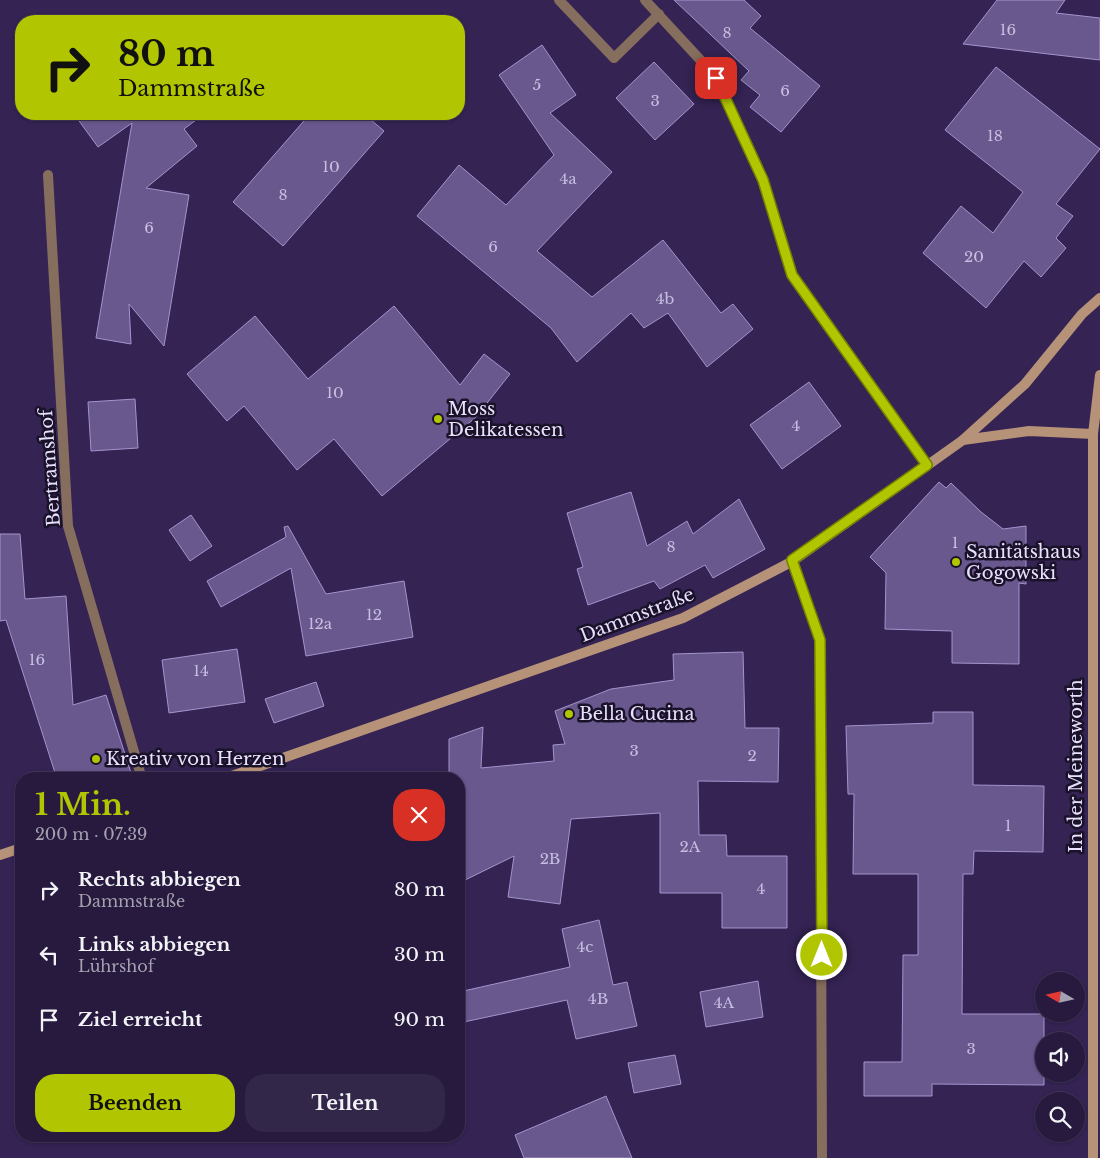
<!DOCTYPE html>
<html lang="de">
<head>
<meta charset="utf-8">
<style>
  body { margin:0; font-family:"Libre Baskerville",serif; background:#332749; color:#f1f3f6; height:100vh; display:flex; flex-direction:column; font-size:19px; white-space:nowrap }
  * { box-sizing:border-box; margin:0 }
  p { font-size:16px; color:#a4a1b0 }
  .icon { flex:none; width:28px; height:28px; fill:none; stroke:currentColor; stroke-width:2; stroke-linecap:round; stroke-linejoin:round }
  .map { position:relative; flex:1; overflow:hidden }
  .panel { position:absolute; left:15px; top:772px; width:450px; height:370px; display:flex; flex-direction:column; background:#271a3e; border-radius:20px; box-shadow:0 1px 4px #0004,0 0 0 1px #433858 }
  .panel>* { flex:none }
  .hud { position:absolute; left:15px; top:15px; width:450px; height:105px; border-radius:20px; box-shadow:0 1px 4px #0004,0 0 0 1px #433858; background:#b1c500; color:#111; overflow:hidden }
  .needle { width:32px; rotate:279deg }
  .fabs { position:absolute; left:1035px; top:972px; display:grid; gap:10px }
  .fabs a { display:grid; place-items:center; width:50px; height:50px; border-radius:50%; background:#271a3e; box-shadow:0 1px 4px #0004,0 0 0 1px #433858; font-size:25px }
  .pin { position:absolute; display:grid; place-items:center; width:42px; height:42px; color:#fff; margin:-21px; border-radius:10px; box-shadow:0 2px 8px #0006 }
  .me { position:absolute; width:55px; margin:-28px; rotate:0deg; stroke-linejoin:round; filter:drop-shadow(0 0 4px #0008) }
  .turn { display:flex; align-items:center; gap:18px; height:105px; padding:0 20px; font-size:22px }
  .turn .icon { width:65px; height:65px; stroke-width:2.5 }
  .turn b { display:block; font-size:35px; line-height:42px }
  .round { display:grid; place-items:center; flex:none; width:52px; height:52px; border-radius:20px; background:#332749 }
  .headline { display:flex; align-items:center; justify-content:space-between; height:85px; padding:0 20px }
  h1 { font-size:30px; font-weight:700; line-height:38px; color:#b1c500 }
  .button { display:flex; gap:10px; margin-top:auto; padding:10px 20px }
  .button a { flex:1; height:58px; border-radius:20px; background:#b1c500; color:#111; font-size:20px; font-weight:700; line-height:58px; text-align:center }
  .button a+a { background:#332749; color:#f1f3f6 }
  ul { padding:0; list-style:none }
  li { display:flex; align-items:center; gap:15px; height:65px; padding:0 20px }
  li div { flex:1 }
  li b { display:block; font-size:19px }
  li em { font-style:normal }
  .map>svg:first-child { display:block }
  .building { fill:#68588d; stroke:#a494ce }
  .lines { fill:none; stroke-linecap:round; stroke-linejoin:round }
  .minor { stroke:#856e5e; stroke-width:10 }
  .secondary { stroke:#b69278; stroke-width:10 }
  .route-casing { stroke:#738000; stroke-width:12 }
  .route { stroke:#b1c500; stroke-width:9 }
  .poi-dot { fill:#b1c500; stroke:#191228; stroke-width:2 }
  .labels { text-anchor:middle; stroke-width:5; stroke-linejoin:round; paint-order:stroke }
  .number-label { font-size:15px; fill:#c8bee2 }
  .poi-label { font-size:18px; fill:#e8e0ff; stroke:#191228; text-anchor:start }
  .street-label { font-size:18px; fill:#e8e0ff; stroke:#191228 }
</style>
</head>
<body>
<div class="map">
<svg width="1100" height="1158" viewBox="0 0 1100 1158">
  <rect width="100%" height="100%" fill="#342353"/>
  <g class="building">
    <path d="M674,0H744L761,16L750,28L820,86L781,132L750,107L760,95L741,80L749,71Z"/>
    <path d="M997,0H1065L1056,13L1100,18V60L963,44Z"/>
    <path d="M542,45L576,95L550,113L612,172L537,251L592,297L663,240L721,313L733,304L753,329L707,367L668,313L644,328L631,313L577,362L551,328L417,216L459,165L506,205L554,155L499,75Z"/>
    <path d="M654,62L694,104L655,140L616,98Z"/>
    <path d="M996,67L1100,149L1056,204L1073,216L1056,238L1066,248L1041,277L1024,261L986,308L923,253L961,206L993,233L1023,192L945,130Z"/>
    <path d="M74,114H204L184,129L197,146L146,188L189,195L164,346L129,304L131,344L96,338L132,123L98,147Z"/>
    <path d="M310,114H364L384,131L283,246L233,202Z"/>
    <path d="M394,306L460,385L484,354L510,374L476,417L382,496L334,439L297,470L244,406L227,421L187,374L255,316L308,379Z"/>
    <path d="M809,382L841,426L782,469L750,425Z"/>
    <path d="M135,399L138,448L91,451L88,402Z"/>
    <path d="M939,482L946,488L951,483L981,512L1003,529L1026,526V584L1019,583V664L952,663V631L885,629L886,573L870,557Z"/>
    <path d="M631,492L647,546L687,521L693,534L739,499L765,549L713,578L705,565L660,589L654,581L588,605L577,569L583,567L567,513Z"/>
    <path d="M191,515L212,546L190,561L169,530Z"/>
    <path d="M288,526L326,594L404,581L413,637L306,656L291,568L221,607L207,581L286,537L284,527Z"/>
    <path d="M0,534H20L25,599L66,596L73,705L106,695L133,779H57L6,620L0,621Z"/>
    <path d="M237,649L245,702L169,713L162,660Z"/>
    <path d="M743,652L745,728H779L778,782L698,781L699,835H726L727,856H787V928H722V893H660V813L571,819L560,904L508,897L514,856L459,883V779H449V739L483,727L481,768L554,761L553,745L565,744L555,711L611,689L674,680L673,654Z"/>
    <path d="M316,682L324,706L274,723L265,699Z"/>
    <path d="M933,712H973V785L1044,786L1043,852L974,851L973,874H963L962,1014H1044V1085L932,1084V1096H864V1062H902L903,955H918V874H853L854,794H848L846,726L933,723Z"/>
    <path d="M599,920L613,985L627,982L637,1026L576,1039L567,1000L459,1023V992L570,967L562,929Z"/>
    <path d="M758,981L763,1017L706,1027L700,992Z"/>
    <path d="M675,1055L681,1084L634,1093L628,1063Z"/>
    <path d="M606,1096L632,1158H524L515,1135Z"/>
  </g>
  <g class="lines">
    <g class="minor">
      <path d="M559,0L614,58L659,14"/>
      <path d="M645,0L717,78L763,181L792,275L927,465"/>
      <path d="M48,175L68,526L142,779"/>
      <path d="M793,561L820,640L822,1158"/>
    </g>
    <g class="secondary">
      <path d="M963,440L1025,384L1082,314L1100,298"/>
      <path d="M223,779L683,618L793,561L963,440L1029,431L1093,434"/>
      <path d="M0,855L21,848"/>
      <path d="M1093,1158V434L1100,375"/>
    </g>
  </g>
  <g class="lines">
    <defs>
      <path id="route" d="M716,78L763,180L792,275L927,465L792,560L820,640L822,955"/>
    </defs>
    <use href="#route" class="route-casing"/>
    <use href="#route" class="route"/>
  </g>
  <g class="poi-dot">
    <circle cx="438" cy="419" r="5"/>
    <circle cx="956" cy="562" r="5"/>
    <circle cx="569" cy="714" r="5"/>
    <circle cx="96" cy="759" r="5"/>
  </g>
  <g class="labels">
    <g class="number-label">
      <text x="1008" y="35">16</text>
      <text x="727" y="38">8</text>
      <text x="537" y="90">5</text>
      <text x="785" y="96">6</text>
      <text x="655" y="106">3</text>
      <text x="995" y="141">18</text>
      <text x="331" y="172">10</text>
      <text x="568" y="184">4a</text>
      <text x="283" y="200">8</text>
      <text x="149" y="233">6</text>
      <text x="493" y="252">6</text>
      <text x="974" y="262">20</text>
      <text x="665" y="304">4b</text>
      <text x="335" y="398">10</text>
      <text x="796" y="431">4</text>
      <text x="955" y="548">1</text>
      <text x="671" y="552">8</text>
      <text x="374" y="620">12</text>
      <text x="320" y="629">12a</text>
      <text x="37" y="665">16</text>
      <text x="201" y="676">14</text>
      <text x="634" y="756">3</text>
      <text x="752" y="761">2</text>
      <text x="1008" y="831">1</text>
      <text x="690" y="852">2A</text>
      <text x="550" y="864">2B</text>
      <text x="761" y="894">4</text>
      <text x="585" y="952">4c</text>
      <text x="598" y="1004">4B</text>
      <text x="724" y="1008">4A</text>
      <text x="971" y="1054">3</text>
    </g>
    <g class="poi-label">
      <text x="448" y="415">Moss<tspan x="448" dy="21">Delikatessen</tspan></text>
      <text x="966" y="558">Sanitätshaus<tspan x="966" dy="21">Gogowski</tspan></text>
      <text x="579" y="720">Bella Cucina</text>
      <text x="106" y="765">Kreativ von Herzen</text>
    </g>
    <g class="street-label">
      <text transform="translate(50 468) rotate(-94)" y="6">Bertramshof</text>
      <text transform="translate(637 615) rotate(-21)" y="6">Dammstraße</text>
      <text transform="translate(1076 766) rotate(-90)" y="6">In der Meineworth</text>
    </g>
  </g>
</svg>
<div class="fabs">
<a><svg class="needle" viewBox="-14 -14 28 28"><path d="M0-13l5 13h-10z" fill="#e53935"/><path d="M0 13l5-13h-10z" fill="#a4a1b0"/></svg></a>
<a><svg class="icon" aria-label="sound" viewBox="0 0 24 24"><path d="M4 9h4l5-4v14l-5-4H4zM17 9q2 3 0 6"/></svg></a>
<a><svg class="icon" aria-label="search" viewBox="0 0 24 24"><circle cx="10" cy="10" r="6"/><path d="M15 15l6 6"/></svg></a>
</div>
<div class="pin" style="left:716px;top:78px;background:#d93025"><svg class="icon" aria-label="arrive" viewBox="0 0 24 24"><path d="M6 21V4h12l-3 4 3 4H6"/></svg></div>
<svg class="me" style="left:822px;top:955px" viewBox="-20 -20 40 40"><circle r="17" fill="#b1c500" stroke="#fff" stroke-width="3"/><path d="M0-11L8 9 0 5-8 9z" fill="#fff"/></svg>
<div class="hud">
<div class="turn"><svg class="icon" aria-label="right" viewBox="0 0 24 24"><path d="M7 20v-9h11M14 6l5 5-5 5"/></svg><div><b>80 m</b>Dammstraße</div></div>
</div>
<section class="panel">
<div class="headline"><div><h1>1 Min.</h1><p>200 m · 07:39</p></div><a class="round" style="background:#d93025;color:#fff"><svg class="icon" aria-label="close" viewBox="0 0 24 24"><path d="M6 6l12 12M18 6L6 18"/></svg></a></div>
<ul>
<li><svg class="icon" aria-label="right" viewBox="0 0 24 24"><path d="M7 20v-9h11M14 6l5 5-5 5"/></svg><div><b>Rechts abbiegen</b><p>Dammstraße</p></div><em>80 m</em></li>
<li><svg class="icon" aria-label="left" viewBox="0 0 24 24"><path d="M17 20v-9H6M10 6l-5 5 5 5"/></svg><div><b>Links abbiegen</b><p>Lührshof</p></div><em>30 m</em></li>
<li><svg class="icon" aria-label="arrive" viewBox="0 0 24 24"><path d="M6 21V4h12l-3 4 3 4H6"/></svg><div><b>Ziel erreicht</b></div><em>90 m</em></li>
</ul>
<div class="button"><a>Beenden</a><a>Teilen</a></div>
</section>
</div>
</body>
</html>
